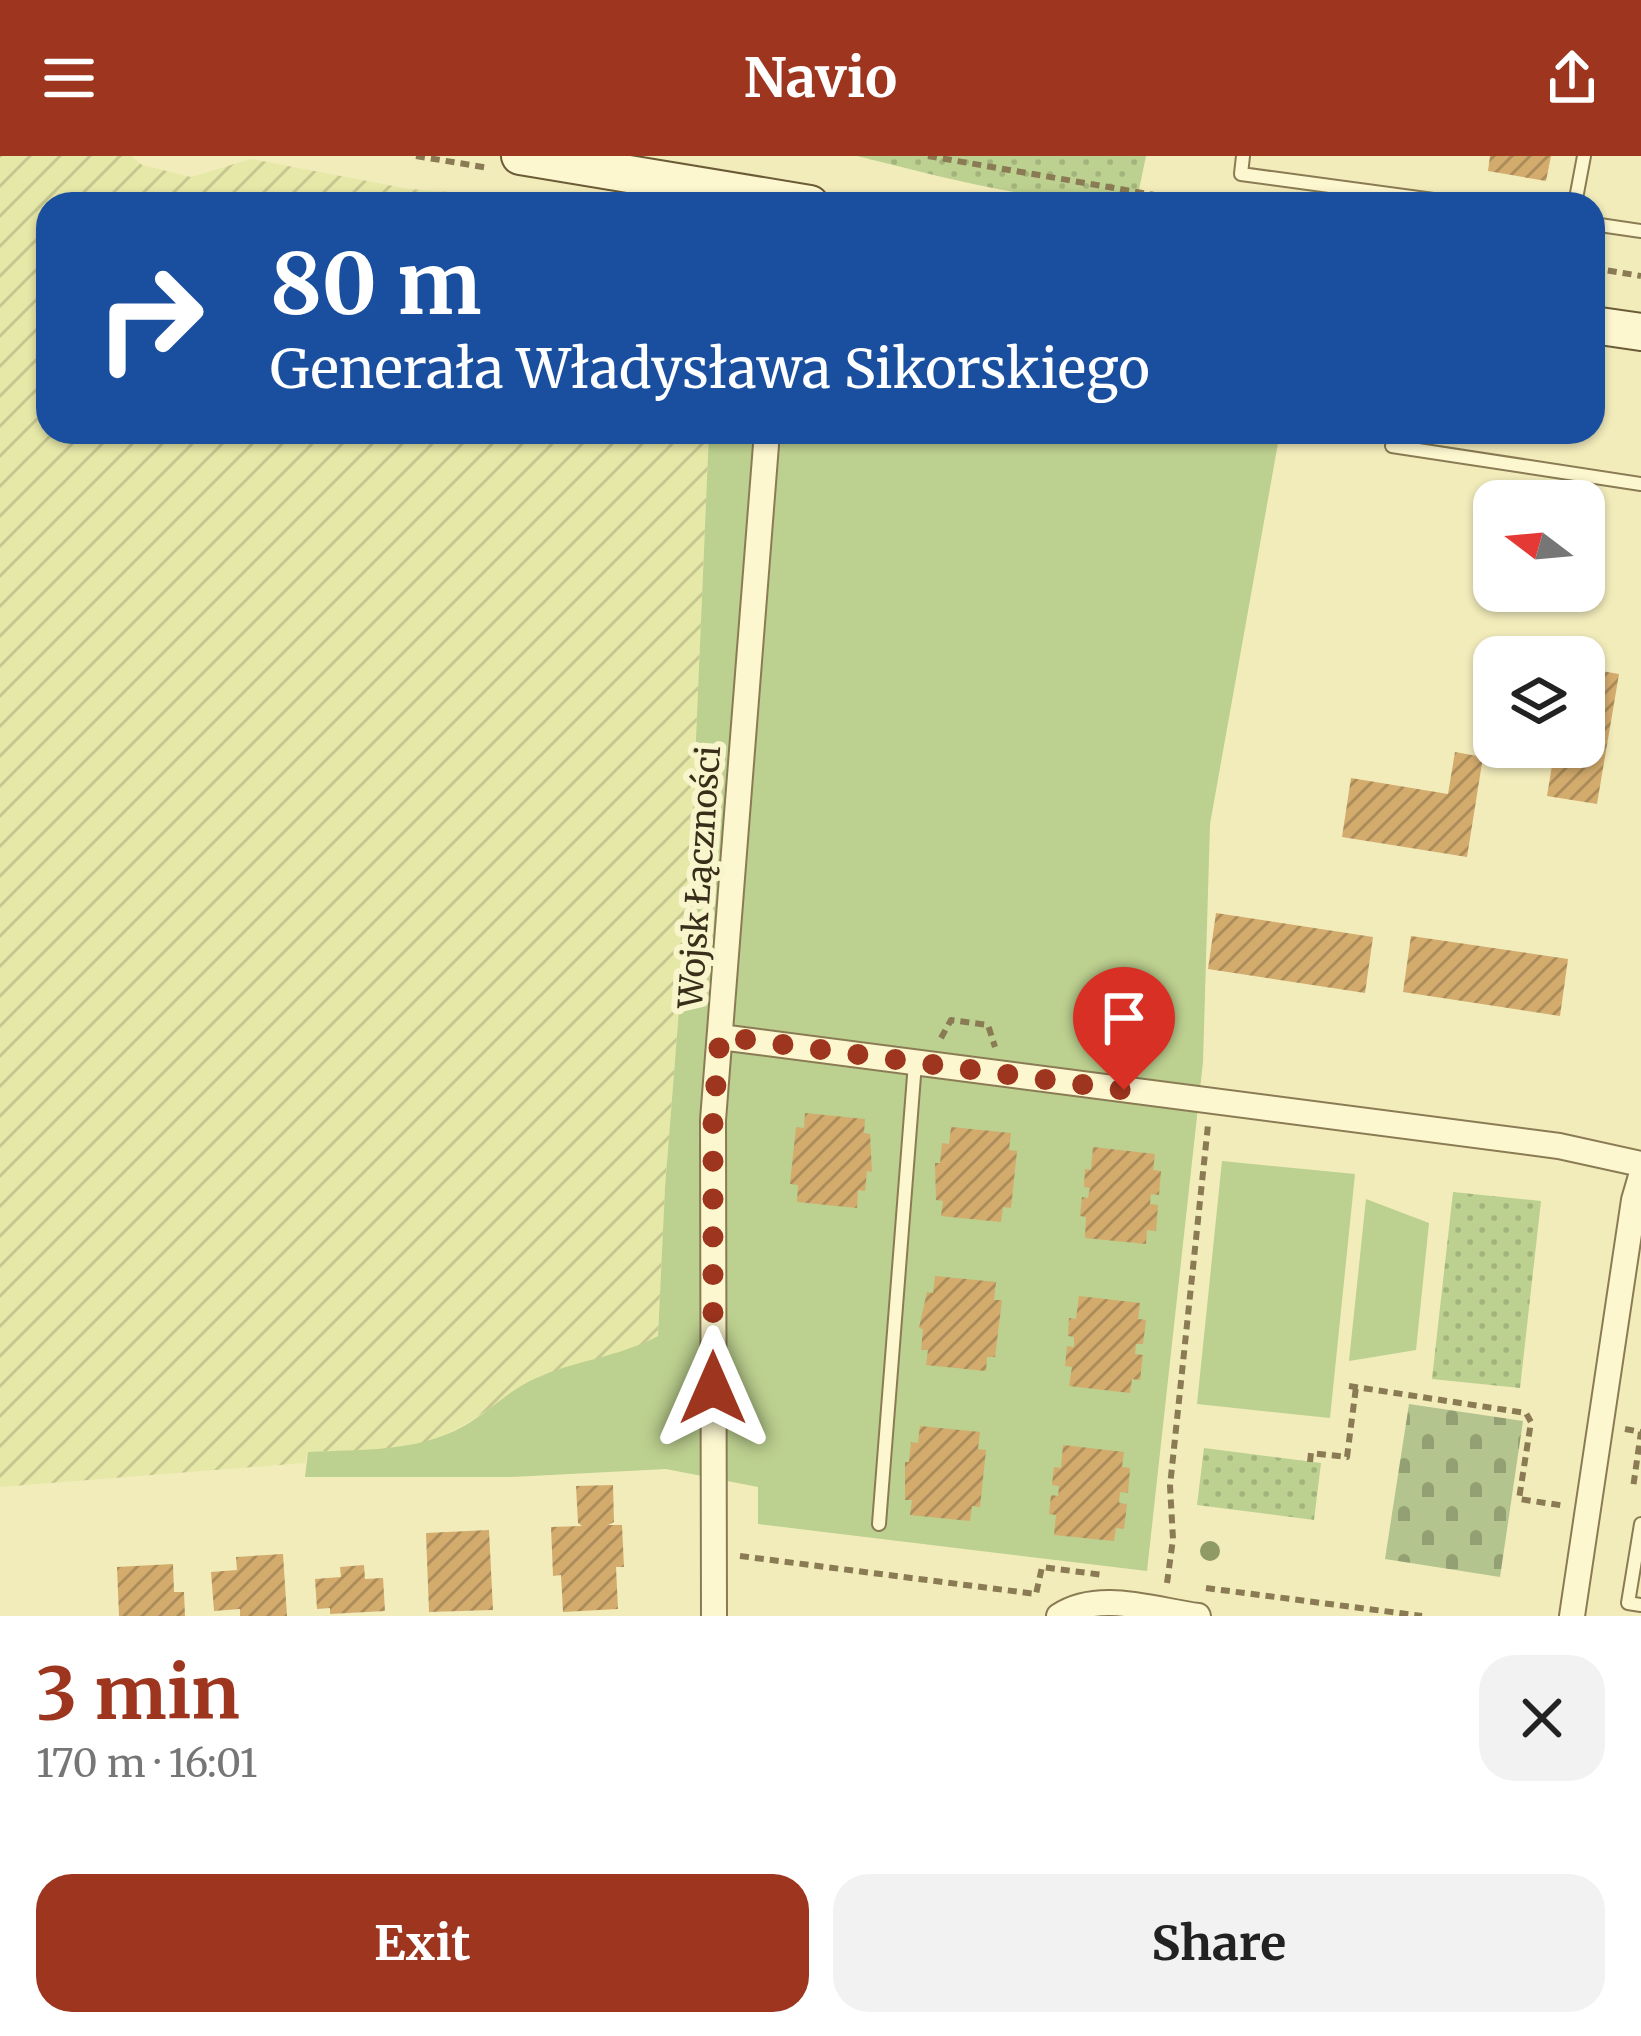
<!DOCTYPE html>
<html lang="en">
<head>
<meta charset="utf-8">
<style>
  body { margin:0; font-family:Merriweather,serif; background:#f2f2f2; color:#222; height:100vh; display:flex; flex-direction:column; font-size:45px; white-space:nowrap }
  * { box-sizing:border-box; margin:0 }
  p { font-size:39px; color:#767676 }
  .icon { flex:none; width:66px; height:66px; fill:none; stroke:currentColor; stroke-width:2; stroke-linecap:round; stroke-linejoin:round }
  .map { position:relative; height:1460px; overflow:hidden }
  .side { display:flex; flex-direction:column; background:#fff; flex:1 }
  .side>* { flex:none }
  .banner { position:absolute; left:36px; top:36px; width:1569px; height:252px; border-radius:36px; box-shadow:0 3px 9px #0004; background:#1a4fa0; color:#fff; overflow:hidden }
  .needle { width:78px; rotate:286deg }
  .fabs { position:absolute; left:1473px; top:324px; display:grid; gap:24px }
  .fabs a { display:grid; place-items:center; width:132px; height:132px; border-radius:24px; background:#fff; box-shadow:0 3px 9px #0004; font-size:60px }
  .pin { position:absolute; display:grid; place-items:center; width:102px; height:102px; color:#fff; margin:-123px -51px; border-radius:50% 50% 50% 0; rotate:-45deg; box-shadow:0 0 12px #0007 }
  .pin .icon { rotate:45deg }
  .me { position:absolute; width:132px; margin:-66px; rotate:0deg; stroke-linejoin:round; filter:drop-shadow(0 0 9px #0008) }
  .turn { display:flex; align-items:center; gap:42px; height:252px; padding:0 36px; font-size:54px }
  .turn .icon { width:156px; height:156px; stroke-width:2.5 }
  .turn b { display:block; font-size:84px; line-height:102px }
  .round { display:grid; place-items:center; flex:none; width:126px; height:126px; border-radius:36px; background:#f2f2f2 }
  .head { display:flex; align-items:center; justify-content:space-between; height:204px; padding:0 36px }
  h1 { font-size:72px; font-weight:700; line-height:90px; color:#9e351e }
  .cta { display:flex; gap:24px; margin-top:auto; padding:24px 36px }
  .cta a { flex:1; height:138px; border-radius:36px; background:#9e351e; color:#fff; font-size:48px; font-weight:700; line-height:138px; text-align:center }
  .cta a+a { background:#f2f2f2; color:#222 }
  header { display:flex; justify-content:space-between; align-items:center; height:156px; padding:0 36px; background:#9e351e; color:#fff; font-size:54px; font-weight:700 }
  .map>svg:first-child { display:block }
  .farmland { fill:url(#farmland-furrows) }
  .green { fill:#bcd08f }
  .cemetery { fill:url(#cemetery-stones) }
  .park { fill:url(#park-dots) }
  .building { fill:url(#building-hatch) }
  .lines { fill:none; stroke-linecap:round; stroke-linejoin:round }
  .lane-casing { stroke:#8a7b54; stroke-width:16 }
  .street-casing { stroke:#8a7b54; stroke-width:28 }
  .secondary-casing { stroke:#6c5b37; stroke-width:40 }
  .path { stroke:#8a7b54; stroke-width:6; stroke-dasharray:9 6; stroke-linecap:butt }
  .lane { stroke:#fcf7cf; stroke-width:12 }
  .street { stroke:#fcf7cf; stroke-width:24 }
  .secondary { stroke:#fcf7cf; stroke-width:36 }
  .tree { fill:#8f9a65 }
  .route { stroke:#9e351e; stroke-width:21; stroke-dasharray:0 37.8 }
  .labels { text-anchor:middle; stroke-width:12; stroke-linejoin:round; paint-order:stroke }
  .street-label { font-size:33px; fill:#382e1a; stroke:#f8f4cb }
</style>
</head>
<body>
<header><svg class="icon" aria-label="menu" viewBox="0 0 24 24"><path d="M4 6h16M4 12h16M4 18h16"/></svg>Navio<svg class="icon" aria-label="share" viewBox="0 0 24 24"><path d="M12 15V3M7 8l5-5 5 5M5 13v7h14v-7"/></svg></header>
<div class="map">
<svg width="1641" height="1460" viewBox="0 0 1641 1460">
  <defs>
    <pattern id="farmland-furrows" width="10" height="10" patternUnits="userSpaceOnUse" patternTransform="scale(3)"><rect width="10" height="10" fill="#e6e8a8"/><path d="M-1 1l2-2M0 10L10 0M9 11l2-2" fill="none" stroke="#c6c790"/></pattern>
    <pattern id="cemetery-stones" width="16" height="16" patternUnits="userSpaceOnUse" patternTransform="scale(3)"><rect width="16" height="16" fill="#b3c48f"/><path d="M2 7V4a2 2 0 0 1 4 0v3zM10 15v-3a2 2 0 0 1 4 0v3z" fill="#93a074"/></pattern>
    <pattern id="park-dots" width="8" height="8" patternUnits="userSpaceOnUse" patternTransform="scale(3)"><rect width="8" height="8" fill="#bcd08f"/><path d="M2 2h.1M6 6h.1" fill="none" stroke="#a2b37b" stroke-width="1.8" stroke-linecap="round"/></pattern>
    <pattern id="building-hatch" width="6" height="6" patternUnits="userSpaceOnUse" patternTransform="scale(3)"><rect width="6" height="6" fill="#d3ab6d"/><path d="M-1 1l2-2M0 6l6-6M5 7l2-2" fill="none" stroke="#ac8c59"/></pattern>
  </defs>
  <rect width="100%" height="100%" fill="#f2ecbb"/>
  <path class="farmland" d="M0,0H131L142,9L191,21L251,3L409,33L610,48H48V276H709L691,701L665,1032L658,1180L627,1197L538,1221L466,1268L438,1282L402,1293L308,1296L305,1307L0,1331Z"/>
  <g class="green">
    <path d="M709,276H1280L1210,668L1203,906L1147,1415L758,1368V1331L666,1313L512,1321H305L308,1296C362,1293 415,1297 464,1270C488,1256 508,1235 534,1223C576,1204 616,1202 658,1180L665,1032L691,701Z"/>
    <path d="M1222,1005L1355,1018L1330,1262L1197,1248Z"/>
    <path d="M1366,1043L1429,1067L1416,1194L1349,1205Z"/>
  </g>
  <path class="cemetery" d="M1409,1248L1523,1265L1500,1421L1385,1403Z"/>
  <g class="park">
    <path d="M857,0H1146L1136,48C1040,48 950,23 857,0Z"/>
    <path d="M1453,1036L1541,1045L1520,1232L1432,1223Z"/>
    <path d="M1204,1292L1321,1307L1314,1364L1197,1349Z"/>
  </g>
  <g class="building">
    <path d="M1490,0H1551L1546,25L1488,15Z"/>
    <path d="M1584,512L1619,518L1597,648L1547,640L1555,591H1584Z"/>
    <path d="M1455,596L1483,601L1467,701L1342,681L1351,622L1448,638Z"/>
    <path d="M1216,757L1373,781L1365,837L1208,813Z"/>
    <path d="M1411,780L1568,803L1560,860L1403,836Z"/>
    <path d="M805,957L865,963L864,977L870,978L872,1016L867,1015L865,1035L858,1034L857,1052L797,1046L798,1029L790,1028L796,971L804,972Z"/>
    <path d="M951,971L1011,977L1009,994L1017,995L1011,1052L1003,1051L1001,1066L941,1060L943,1045L936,1044L935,1007H940L942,987L949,988Z"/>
    <path d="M1093,991L1155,998L1153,1014L1161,1015L1159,1039L1151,1038L1150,1048L1158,1049L1156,1075L1147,1074L1146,1088L1085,1082L1086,1061L1080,1060L1082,1041L1088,1042L1090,1032L1084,1031L1085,1013L1091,1014Z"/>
    <path d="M935,1120L996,1126L994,1144H1002L995,1201H987L986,1215L926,1209L928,1194H921L923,1173L919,1172L927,1136L933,1137Z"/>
    <path d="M1079,1140L1140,1147L1138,1163L1146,1164L1143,1188H1136L1135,1198L1143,1199L1140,1224L1132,1223L1130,1237L1069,1230L1072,1211L1065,1210L1067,1190L1074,1191V1181L1068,1180L1069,1162L1076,1163Z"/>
    <path d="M920,1270L980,1276L978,1293L986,1294L980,1351L972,1350L970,1365L910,1359L912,1344H905V1306H909L911,1286L918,1287Z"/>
    <path d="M1063,1289L1124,1296L1122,1311L1130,1312L1128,1337L1120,1336L1119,1347L1127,1348L1124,1373L1116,1372L1114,1385L1054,1379L1056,1359L1049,1358L1051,1339L1058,1340L1059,1330L1052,1329L1054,1311L1061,1312Z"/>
    <path d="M613,1329L614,1366L608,1369H622L624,1411H616L618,1453L563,1456L561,1419L553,1420L551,1371L582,1370L578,1367L576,1330Z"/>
    <path d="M489,1374L493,1454L429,1456L426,1377Z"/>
    <path d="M283,1398L287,1460H240V1453L214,1455L211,1416L237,1414L236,1401Z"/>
    <path d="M173,1408L174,1436H184L185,1460H119L117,1411Z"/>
    <path d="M364,1409L365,1423L383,1422L385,1455L330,1458V1452L317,1453L315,1423L341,1421L340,1411Z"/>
  </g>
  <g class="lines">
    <defs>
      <g id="lane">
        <path d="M1243,0L1241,18L1463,48"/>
        <path d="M1575,48L1584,0"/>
        <path d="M1593,68L1641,75"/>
        <path d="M1392,290L1641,328"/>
        <path d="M879,1368L915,907"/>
        <path d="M1641,1368L1628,1447L1641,1449"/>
      </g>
      <g id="street">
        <path d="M720,881L1559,990L1641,1008"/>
        <path d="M714,1460L713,964L767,276"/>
        <path d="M1059,1460C1099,1434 1153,1454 1198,1460"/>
        <path d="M1572,1460L1634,1044L1641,1020"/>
      </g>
      <g id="secondary">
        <path d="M520,0L810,48"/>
        <path d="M1593,169L1641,176"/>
      </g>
    </defs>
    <use href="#lane" class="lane-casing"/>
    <use href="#street" class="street-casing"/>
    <use href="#secondary" class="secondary-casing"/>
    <g class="path">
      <path d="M416,0L489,12"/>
      <path d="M928,0L1207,48"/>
      <path d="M1593,112L1641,120"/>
      <path d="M941,882L951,864L988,869L995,891"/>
      <path d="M1349,1230L1526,1257L1531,1266L1519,1343L1566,1350"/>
      <path d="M1625,1273L1641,1276L1633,1332"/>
      <path d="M1310,1306L1311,1297L1347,1301L1356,1231"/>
      <path d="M740,1400L1036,1438L1042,1411L1103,1419"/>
      <path d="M1167,1427L1173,1383L1170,1330L1208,969"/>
      <path d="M1206,1432L1422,1460"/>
    </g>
    <use href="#lane" class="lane"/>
    <use href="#street" class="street"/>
    <use href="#secondary" class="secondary"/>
  </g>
  <circle class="tree" cx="1210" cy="1395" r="10"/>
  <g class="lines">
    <path class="route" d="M713,1232V964L720,880L1124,934"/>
  </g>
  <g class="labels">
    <g class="street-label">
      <text transform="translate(699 721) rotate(-86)" y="12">Wojsk Łączności</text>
    </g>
  </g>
</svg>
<div class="fabs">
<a><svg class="needle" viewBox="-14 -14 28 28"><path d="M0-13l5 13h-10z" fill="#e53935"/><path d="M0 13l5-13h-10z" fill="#767676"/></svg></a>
<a><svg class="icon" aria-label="layers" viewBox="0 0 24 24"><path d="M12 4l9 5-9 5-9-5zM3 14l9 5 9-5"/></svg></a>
</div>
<div class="pin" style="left:1124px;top:934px;background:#d93025"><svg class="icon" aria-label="arrive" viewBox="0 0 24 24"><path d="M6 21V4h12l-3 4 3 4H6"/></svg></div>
<svg class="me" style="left:713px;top:1232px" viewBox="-20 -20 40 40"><path d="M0-17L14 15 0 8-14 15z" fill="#9e351e" stroke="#fff" stroke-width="4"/></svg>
<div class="banner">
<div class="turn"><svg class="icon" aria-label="right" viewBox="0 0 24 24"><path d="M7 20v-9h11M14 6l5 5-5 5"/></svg><div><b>80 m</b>Generała Władysława Sikorskiego</div></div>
</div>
</div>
<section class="side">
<div class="head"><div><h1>3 min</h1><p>170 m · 16:01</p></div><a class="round"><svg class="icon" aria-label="close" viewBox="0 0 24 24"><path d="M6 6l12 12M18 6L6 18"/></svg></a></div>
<div class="cta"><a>Exit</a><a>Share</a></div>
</section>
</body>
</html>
